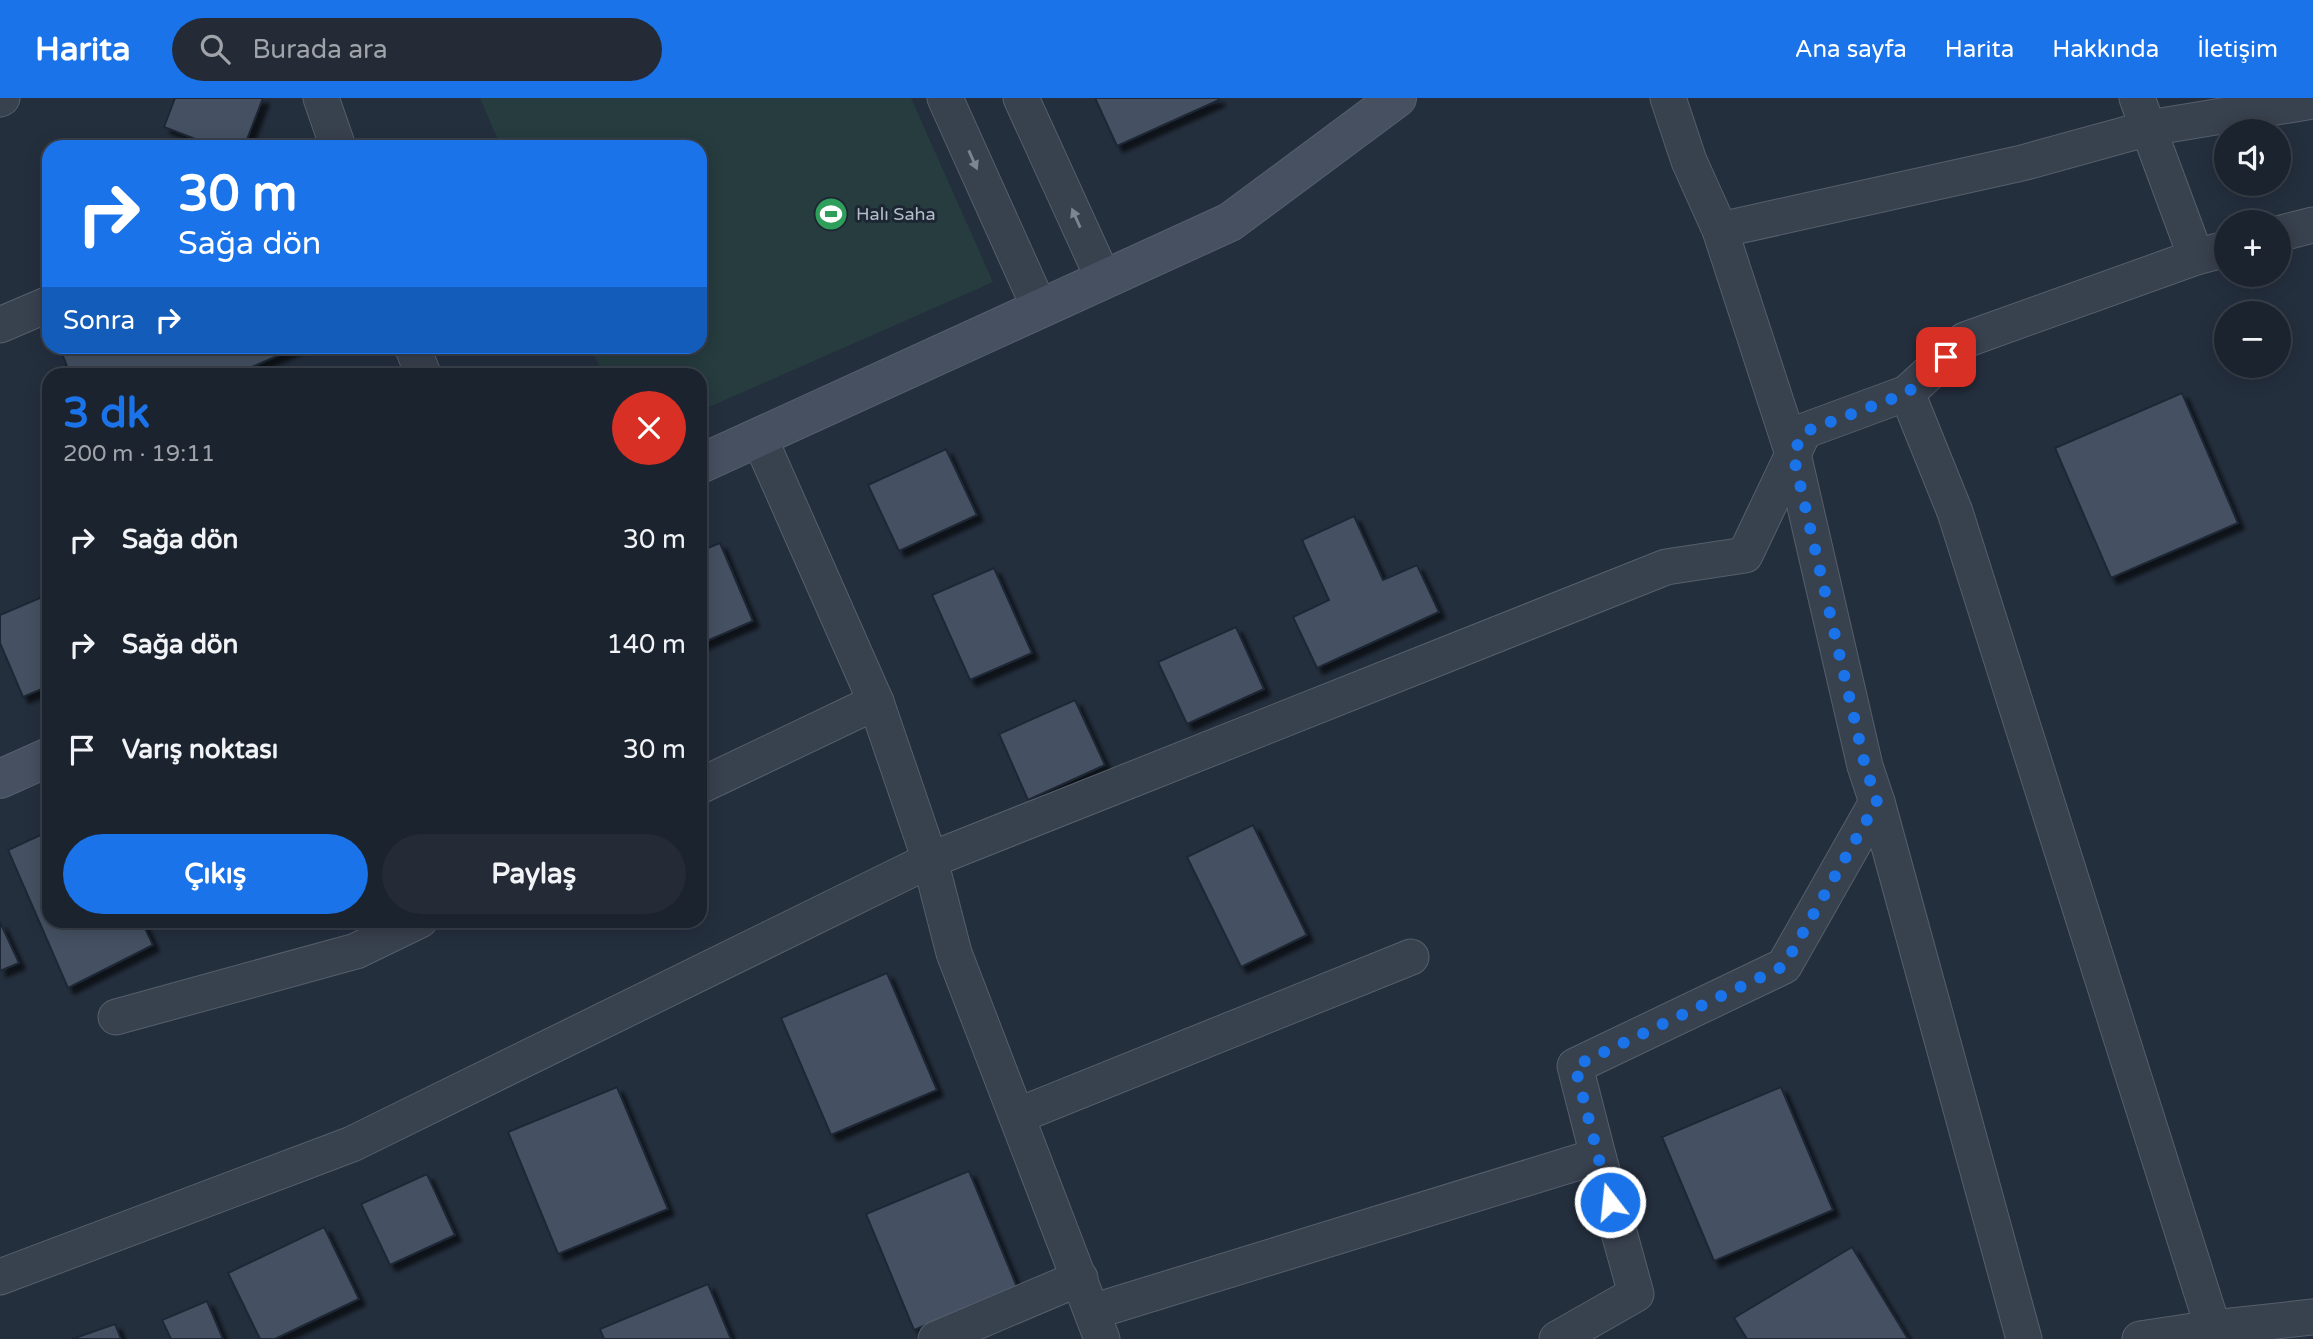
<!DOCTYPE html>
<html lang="tr">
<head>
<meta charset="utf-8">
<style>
  body { margin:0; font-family:"Varela Round",sans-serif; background:#242b36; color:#f1f3f6; height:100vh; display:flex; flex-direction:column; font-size:26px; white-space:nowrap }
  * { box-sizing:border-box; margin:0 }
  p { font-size:23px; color:#a0a4aa }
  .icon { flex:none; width:38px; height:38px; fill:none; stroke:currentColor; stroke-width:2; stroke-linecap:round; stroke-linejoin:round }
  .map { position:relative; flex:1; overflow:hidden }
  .details { position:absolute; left:42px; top:270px; width:665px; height:560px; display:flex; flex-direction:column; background:#1b232e; border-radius:21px; box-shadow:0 4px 18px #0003,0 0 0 2px #39404a }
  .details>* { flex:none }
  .guide { position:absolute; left:42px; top:42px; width:665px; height:214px; border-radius:21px; box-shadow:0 4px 18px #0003,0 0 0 2px #39404a; background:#1a73e8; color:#fff; overflow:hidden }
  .fabs { position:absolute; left:2214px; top:21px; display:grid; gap:14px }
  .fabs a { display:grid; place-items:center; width:77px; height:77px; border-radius:50%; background:#1b232e; box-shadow:0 4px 18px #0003,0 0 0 2px #39404a; font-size:35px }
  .pin { position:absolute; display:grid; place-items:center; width:60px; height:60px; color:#fff; margin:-30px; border-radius:14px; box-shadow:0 4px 10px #0006 }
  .me { position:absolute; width:77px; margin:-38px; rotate:344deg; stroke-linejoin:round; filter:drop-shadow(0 0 5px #0008) }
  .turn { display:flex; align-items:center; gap:24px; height:147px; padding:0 21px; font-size:32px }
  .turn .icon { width:91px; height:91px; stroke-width:2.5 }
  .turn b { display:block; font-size:49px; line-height:60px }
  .then { display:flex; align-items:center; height:66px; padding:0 21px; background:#0003; gap:14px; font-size:26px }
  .round { display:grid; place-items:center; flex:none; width:74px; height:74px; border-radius:37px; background:#242b36 }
  .overview { display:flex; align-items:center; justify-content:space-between; height:119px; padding:0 21px }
  h1 { font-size:42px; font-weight:800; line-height:52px; color:#1a73e8 }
  .action { display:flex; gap:14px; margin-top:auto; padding:14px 21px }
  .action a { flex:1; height:80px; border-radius:42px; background:#1a73e8; color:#fff; font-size:28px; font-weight:800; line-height:80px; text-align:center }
  .action a+a { background:#242b36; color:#f1f3f6 }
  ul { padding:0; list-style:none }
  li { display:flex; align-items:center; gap:21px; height:105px; padding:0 21px }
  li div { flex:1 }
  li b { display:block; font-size:26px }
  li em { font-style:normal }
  header { display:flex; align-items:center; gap:42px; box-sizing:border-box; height:98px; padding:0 35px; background:#1a73e8; color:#fff }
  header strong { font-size:33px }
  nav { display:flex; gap:38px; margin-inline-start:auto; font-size:24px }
  .search { width:490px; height:63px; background:#242b36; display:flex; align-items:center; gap:18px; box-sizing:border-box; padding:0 24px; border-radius:38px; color:#a0a4aa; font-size:26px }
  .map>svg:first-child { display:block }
  .green { fill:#263c3f }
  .building { fill:#455162; stroke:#1f2835; stroke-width:2; filter:url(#shadow) }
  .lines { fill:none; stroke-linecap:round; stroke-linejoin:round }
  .street-casing { stroke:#565f6c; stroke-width:37 }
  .secondary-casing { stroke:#565f6c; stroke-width:40 }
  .street { stroke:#38414e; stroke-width:35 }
  .secondary { stroke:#465061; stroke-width:38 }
  .oneway { fill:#7c8592 }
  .route { stroke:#1a73e8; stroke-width:12; stroke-dasharray:0 21.6 }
  .labels { text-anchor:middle; stroke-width:6; stroke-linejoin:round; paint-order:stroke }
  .poi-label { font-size:18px; fill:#b4bcc9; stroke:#1d2633; text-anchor:start }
</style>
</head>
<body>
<header>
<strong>Harita</strong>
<div class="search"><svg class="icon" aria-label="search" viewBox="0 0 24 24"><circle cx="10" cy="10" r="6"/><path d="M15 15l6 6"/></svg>Burada ara</div>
<nav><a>Ana sayfa</a><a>Harita</a><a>Hakkında</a><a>İletişim</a></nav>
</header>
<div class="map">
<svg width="2313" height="1241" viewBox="0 0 2313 1241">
  <defs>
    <filter id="shadow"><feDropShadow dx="6" dy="6" stdDeviation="2" flood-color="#0009"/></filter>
  </defs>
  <rect width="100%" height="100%" fill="#242f3e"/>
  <path class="green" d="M480,0H911L993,184L700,313V276H603L590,249L700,248V49H501Z"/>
  <g class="building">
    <path d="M175,0H263L244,49H216L164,29Z"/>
    <path d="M1095,0H1218L1219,2L1117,48Z"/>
    <path d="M59,248H300L236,276H70Z"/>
    <path d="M2182,295L2238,425L2111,480L2055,350Z"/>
    <path d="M946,351L977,417L899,453L868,387Z"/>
    <path d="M1354,418L1383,482L1417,467L1439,514L1317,570L1293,519L1329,502L1302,442Z"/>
    <path d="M720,445L753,523L700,546V453Z"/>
    <path d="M994,470L1032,555L970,582L932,497Z"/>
    <path d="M49,496V588L23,599L0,545V517Z"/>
    <path d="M1236,529L1264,591L1187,626L1158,564Z"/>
    <path d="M1075,602L1105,667L1028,702L999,636Z"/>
    <path d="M1253,727L1307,837L1241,869L1187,759Z"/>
    <path d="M49,733V822H141L153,847L68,890L8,752Z"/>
    <path d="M0,824L19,865L0,873Z"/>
    <path d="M887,875L937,992L831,1037L781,920Z"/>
    <path d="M617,989L668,1111L558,1156L508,1034Z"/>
    <path d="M1781,989L1833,1112L1714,1163L1662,1039Z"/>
    <path d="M969,1073L1017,1189L914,1232L866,1116Z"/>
    <path d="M427,1076L455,1137L390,1167L361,1106Z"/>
    <path d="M324,1129L359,1201L275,1241H260L228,1175Z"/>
    <path d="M1852,1149L1908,1241H1747L1734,1220Z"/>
    <path d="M708,1186L731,1241H604L600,1231Z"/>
    <path d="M207,1203L223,1241H171L162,1222Z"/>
    <path d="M115,1226L121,1241H72Z"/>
  </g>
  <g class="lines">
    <defs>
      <g id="street">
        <path d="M321,0L338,49"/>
        <path d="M945,0L1040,211"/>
        <path d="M1021,0L1104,182"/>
        <path d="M1668,0L1689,63L1720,132L1793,356L1865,668L1877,704L2024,1241"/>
        <path d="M2137,0L2196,159"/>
        <path d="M0,1L2,0"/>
        <path d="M1720,132L2022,65L2149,30L2313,3"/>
        <path d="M2278,136L2313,127"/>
        <path d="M0,227L49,206"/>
        <path d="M412,248L423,276"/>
        <path d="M1907,295L1955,414L2213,1230L2212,1241"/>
        <path d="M759,339L876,604L930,762L1666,469L1745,457L1804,333L1907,295L1965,242L2196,159L2226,151"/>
        <path d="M700,688L876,604"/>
        <path d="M116,919L356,853L420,822"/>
        <path d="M1017,1018L1411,859"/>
        <path d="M0,1179L352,1046L930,762L954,855L1102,1241"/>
        <path d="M1092,1214L1598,1058"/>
        <path d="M936,1241L1080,1180"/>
        <path d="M1557,1241L1636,1196L1598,1058L1575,968L1784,868L1877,704"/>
        <path d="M2140,1241L2213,1230L2313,1219"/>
      </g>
      <g id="secondary">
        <path d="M700,366L1230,124L1397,0"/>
        <path d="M0,681L49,659"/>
      </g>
    </defs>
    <use href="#street" class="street-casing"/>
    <use href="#secondary" class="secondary-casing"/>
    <use href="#street" class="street"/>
    <use href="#secondary" class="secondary"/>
  </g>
  <defs><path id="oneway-solid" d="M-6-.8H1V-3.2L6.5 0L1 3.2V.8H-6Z" transform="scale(1.75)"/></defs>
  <g class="oneway">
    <use href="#oneway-solid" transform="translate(973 62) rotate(66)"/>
    <use href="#oneway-solid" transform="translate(1076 120) rotate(-114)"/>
  </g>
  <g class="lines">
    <path class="route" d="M1610,1104L1575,968L1784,868L1877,704L1865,667L1793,356L1804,334L1907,295L1946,259"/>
  </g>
  <defs>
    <symbol id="stadium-disc" viewBox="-11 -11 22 22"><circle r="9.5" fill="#2e9e5b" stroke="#1d2633"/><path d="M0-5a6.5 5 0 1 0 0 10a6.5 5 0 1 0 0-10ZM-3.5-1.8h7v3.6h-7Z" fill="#fff"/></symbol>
  </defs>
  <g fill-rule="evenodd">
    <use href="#stadium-disc" x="812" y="97" width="38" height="38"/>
  </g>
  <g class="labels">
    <g class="poi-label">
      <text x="856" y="122">Halı Saha</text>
    </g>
  </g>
</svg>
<div class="fabs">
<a><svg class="icon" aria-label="sound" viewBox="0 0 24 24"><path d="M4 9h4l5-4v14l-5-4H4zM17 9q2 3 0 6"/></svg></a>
<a>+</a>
<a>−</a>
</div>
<div class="pin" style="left:1946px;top:259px;background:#d93025"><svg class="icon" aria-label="arrive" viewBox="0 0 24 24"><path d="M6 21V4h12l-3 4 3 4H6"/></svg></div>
<svg class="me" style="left:1610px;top:1104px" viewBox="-20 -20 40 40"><circle r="17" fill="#1a73e8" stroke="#fff" stroke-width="3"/><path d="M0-11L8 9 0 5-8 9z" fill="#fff"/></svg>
<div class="guide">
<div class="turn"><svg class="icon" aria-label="right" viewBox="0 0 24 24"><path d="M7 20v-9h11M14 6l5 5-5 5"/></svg><div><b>30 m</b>Sağa dön</div></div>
<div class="then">Sonra<svg class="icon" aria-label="right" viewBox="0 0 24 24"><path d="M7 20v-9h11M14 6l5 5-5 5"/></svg></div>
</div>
<section class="details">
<div class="overview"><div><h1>3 dk</h1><p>200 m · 19:11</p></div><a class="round" style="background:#d93025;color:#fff"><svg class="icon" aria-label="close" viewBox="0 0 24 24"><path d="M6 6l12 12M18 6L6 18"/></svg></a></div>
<ul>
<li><svg class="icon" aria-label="right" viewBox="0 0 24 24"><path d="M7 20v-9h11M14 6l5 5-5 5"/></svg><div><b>Sağa dön</b></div><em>30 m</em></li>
<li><svg class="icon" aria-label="right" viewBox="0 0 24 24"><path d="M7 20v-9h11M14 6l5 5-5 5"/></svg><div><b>Sağa dön</b></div><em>140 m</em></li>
<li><svg class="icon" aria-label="arrive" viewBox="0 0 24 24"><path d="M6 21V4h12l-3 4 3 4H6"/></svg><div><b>Varış noktası</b></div><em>30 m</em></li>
</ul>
<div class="action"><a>Çıkış</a><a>Paylaş</a></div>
</section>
</div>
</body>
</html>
